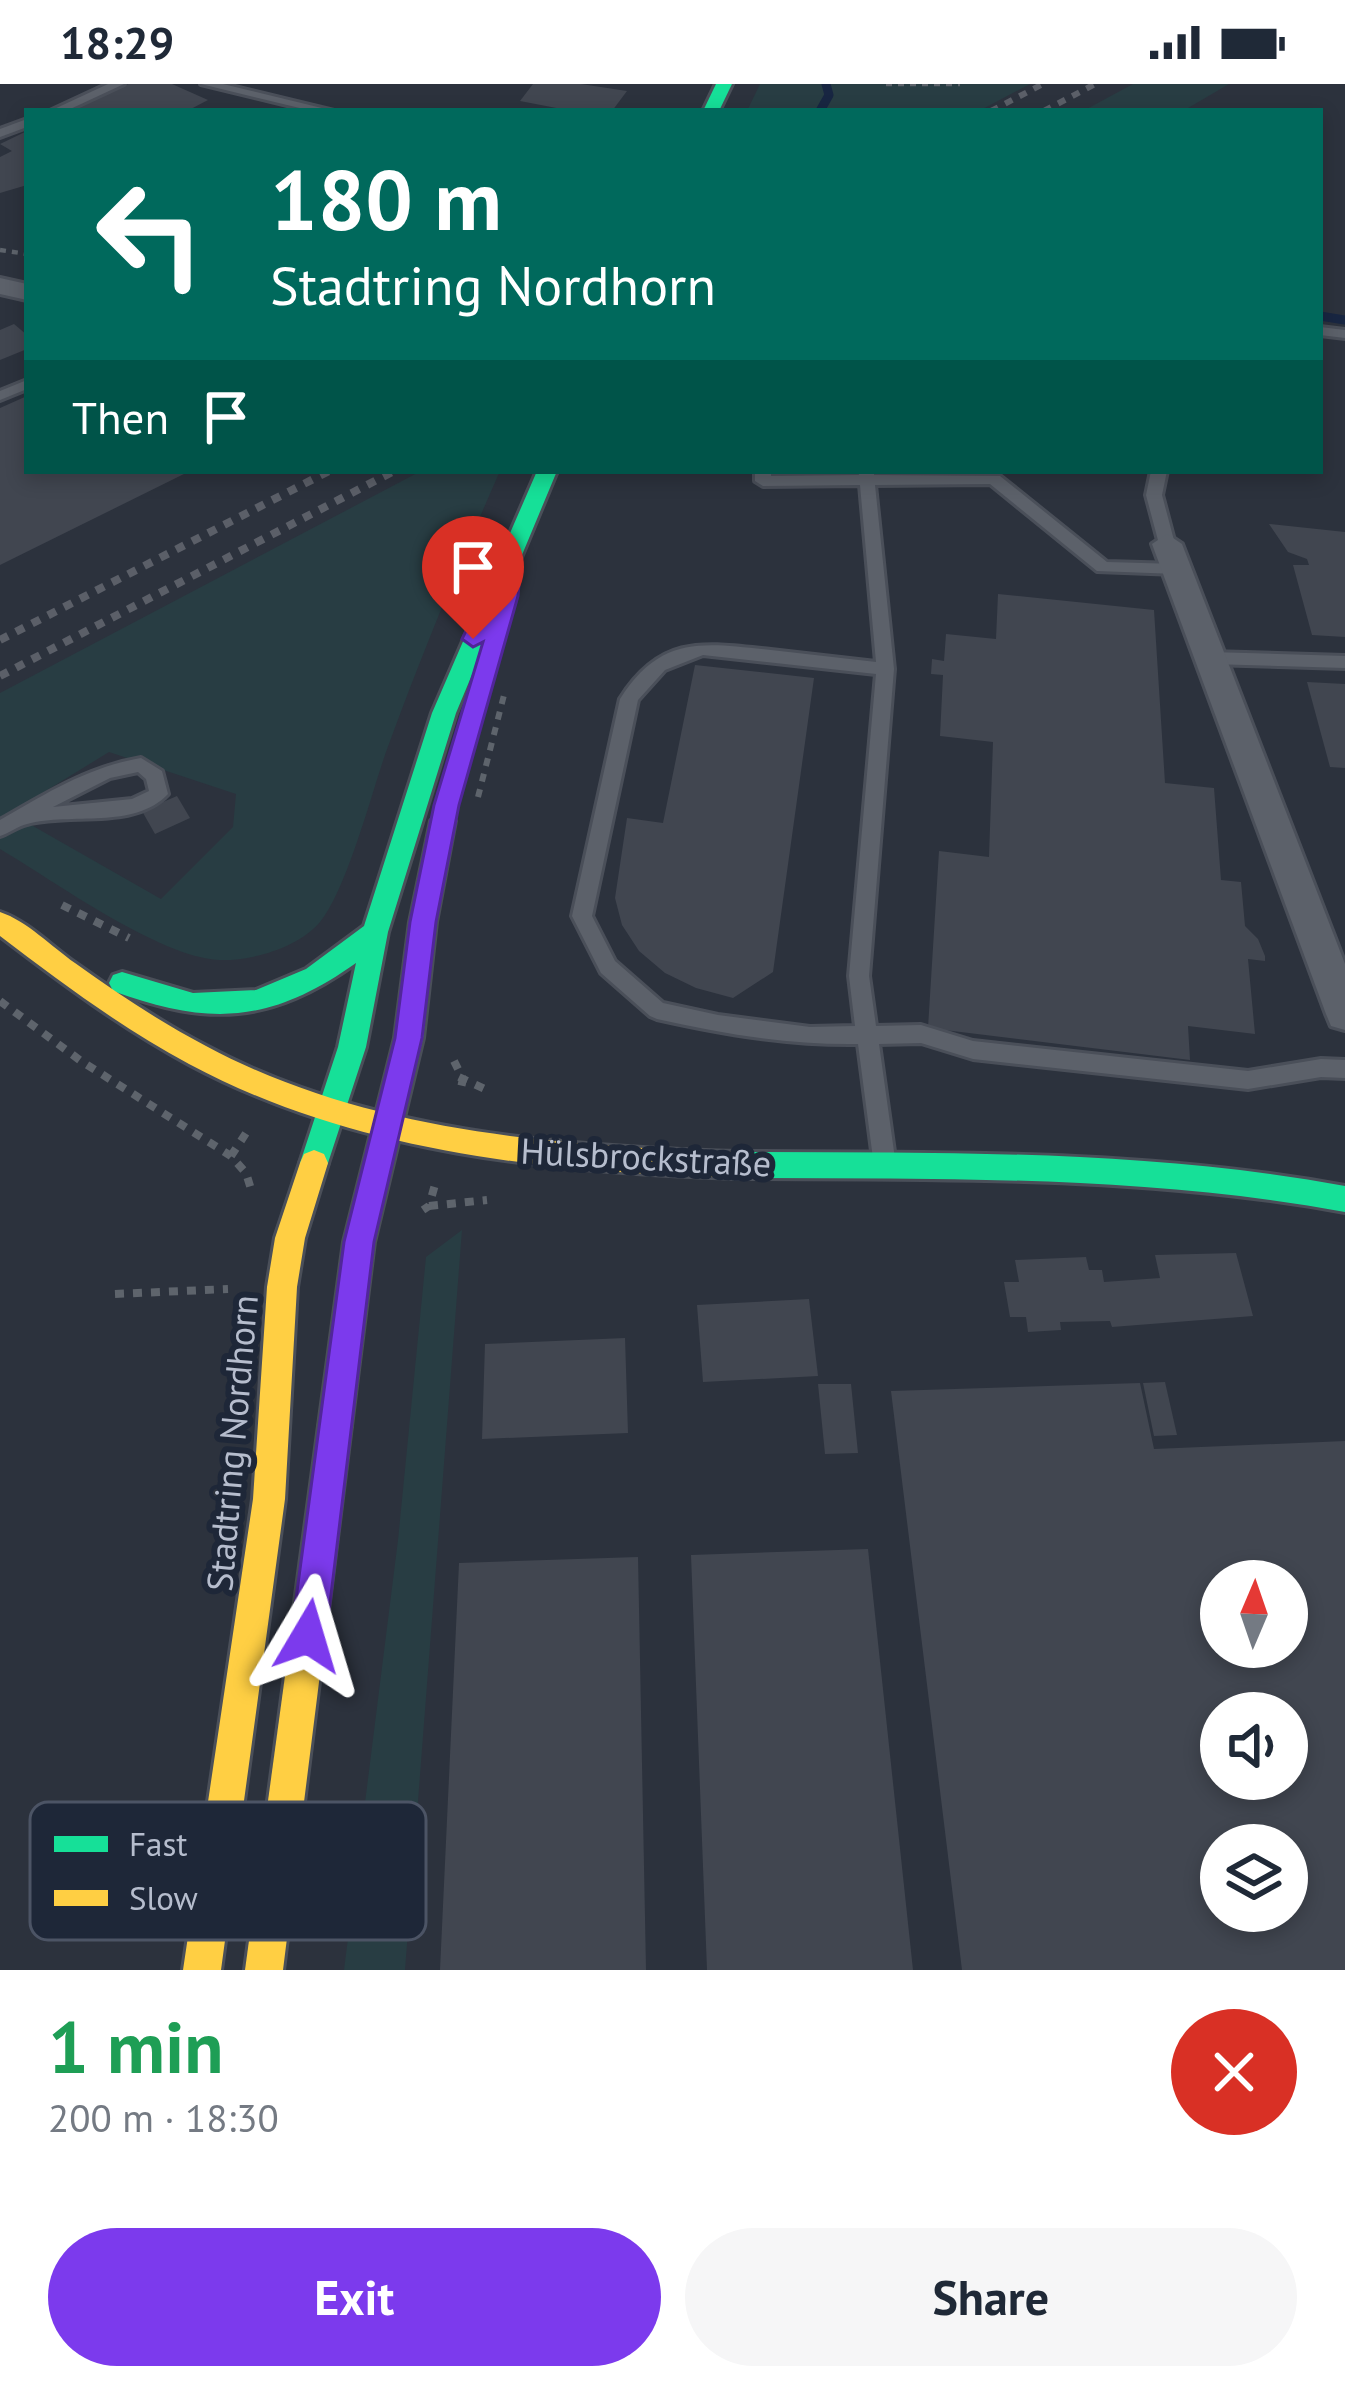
<!DOCTYPE html>
<html lang="en">
<head>
<meta charset="utf-8">
<style>
  body { margin:0; font-family:"PT Sans",sans-serif; background:#f6f6f7; color:#1f2937; height:100vh; display:flex; flex-direction:column; font-size:45px; white-space:nowrap }
  * { box-sizing:border-box; margin:0 }
  p { font-size:39px; color:#747a83 }
  .icon { flex:none; width:66px; height:66px; fill:none; stroke:currentColor; stroke-width:2; stroke-linecap:round; stroke-linejoin:round }
  .map { position:relative; height:1886px; overflow:hidden }
  .drawer { display:flex; flex-direction:column; background:#fff; flex:1 }
  .drawer>* { flex:none }
  .banner { position:absolute; left:24px; top:24px; width:1299px; height:366px; border-radius:0px; box-shadow:0 6px 18px #0003; background:#00695c; color:#fff; overflow:hidden }
  .needle { width:78px; rotate:2deg }
  .buttons { position:absolute; left:1200px; top:1476px; display:grid; gap:24px }
  .buttons a { display:grid; place-items:center; width:108px; height:108px; border-radius:50%; background:#fff; box-shadow:0 6px 18px #0003; font-size:60px }
  .pin { position:absolute; display:grid; place-items:center; width:102px; height:102px; color:#fff; margin:-123px -51px; border-radius:50% 50% 50% 0; rotate:-45deg; box-shadow:0 0 12px #0007 }
  .pin .icon { rotate:45deg }
  .me { position:absolute; width:132px; margin:-66px; rotate:7deg; stroke-linejoin:round; filter:drop-shadow(0 0 9px #0008) }
  .turn { display:flex; align-items:center; gap:42px; height:252px; padding:0 48px; font-size:54px }
  .turn .icon { width:156px; height:156px; stroke-width:2.5 }
  .turn b { display:block; font-size:84px; line-height:102px }
  .then { display:flex; align-items:center; height:114px; padding:0 48px; background:#0003; gap:24px; font-size:45px }
  .round { display:grid; place-items:center; flex:none; width:126px; height:126px; border-radius:63px; background:#f6f6f7 }
  .headline { display:flex; align-items:center; justify-content:space-between; height:204px; padding:0 48px }
  h1 { font-size:72px; font-weight:700; line-height:90px; color:#1e9e55 }
  .primary-button { display:flex; gap:24px; margin-top:auto; padding:24px 48px }
  .primary-button a { flex:1; height:138px; border-radius:72px; background:#7c3aed; color:#fff; font-size:48px; font-weight:700; line-height:138px; text-align:center }
  .primary-button a+a { background:#f6f6f7; color:#1f2937 }
  .status { display:flex; justify-content:space-between; align-items:center; height:84px; padding:0 60px; background:#fff; direction:ltr }
  .status svg { height:33px; fill:currentColor }
  .map>svg:first-child { display:block }
  .green { fill:#283d43 }
  .lines { fill:none; stroke-linecap:round; stroke-linejoin:round }
  .stream { stroke:#182642; stroke-width:9 }
  .building { fill:#414650; fill-rule:evenodd }
  .lane-casing { stroke:#4a4f59; stroke-width:6 }
  .street-casing { stroke:#4a4f59; stroke-width:6 }
  .fast-casing { stroke:#4a4f59; stroke-width:6 }
  .slow-casing { stroke:#4a4f59; stroke-width:6 }
  .path-far2 { stroke:#5e646c; stroke-width:4.5; stroke-dasharray:6 6; stroke-linecap:butt }
  .path-far1 { stroke:#5e646c; stroke-width:6; stroke-dasharray:8 8; stroke-linecap:butt }
  .path { stroke:#5e646c; stroke-width:8; stroke-dasharray:9 9; stroke-linecap:butt }
  .lane { fill:#5c616a; fill-rule:evenodd }
  .street { fill:#5c616a; fill-rule:evenodd }
  .fast { fill:#16e098; fill-rule:evenodd }
  .slow { fill:#ffcf43; fill-rule:evenodd }
  .rail-far1 { stroke:#5b5f68; stroke-width:6; stroke-dasharray:8 8; stroke-linecap:butt }
  .rail { stroke:#5b5f68; stroke-width:8; stroke-dasharray:9 9; stroke-linecap:butt }
  .route { fill:#7c3aed; stroke:#51269a; stroke-width:3 }
  .labels { text-anchor:middle; stroke-width:12; stroke-linejoin:round; paint-order:stroke }
  .street-label { font-size:36px; fill:#b6bdcd; stroke:#1e2738 }
  .key { fill:#1e2738; stroke:#4c5465; stroke-width:3 }
  .key-label { font-size:33px; fill:#b6bdcd }
</style>
</head>
<body>
<div class="status"><b>18:29</b><svg viewBox="0 0 49 12"><path d="M0 12V9h3v3zM5 12V6h3v6zM10 12V3h3v9zM15 12V0h3v12zM26 1h20v11H26zM47 4h2v5h-2z"/></svg></div>
<div class="map">
<svg width="1345" height="1886" viewBox="0 0 1345 1886">
  <rect width="100%" height="100%" fill="#2c323d"/>
  <g class="green">
    <path d="M760,0H1030L979,27H747Z"/>
    <path d="M1133,0H1229L1183,27H1083Z"/>
    <path d="M421,387H500C459,480 421,572 386,668C371,711 347,805 320,838C298,864 252,877 219,876C159,873 54,797 0,765V754L26,738L161,815L233,743L236,710L109,668L0,735V609Z"/>
    <path d="M462,1146L405,1886H344L398,1456L426,1173Z"/>
  </g>
  <g class="lines">
    <g class="stream">
      <path d="M820,27L829,11L826,0"/>
      <path d="M1320,232L1345,236"/>
    </g>
  </g>
  <g class="building">
    <path d="M128,0H172L208,16L187,27H70Z"/>
    <path d="M533,0H581L627,7L612,27H572L520,17Z"/>
    <path d="M27,47V101L0,109V73L12,67L0,60Z"/>
    <path d="M14,240L27,251V265L0,276V246Z"/>
    <path d="M27,312V387H190L0,481V324Z"/>
    <path d="M1269,440L1345,448V553L1312,551L1293,481H1309L1307,475L1288,468Z"/>
    <path d="M998,510L1154,526L1165,699L1214,704L1221,796L1241,798L1245,842L1258,855L1265,872V877L1248,875L1255,950L1188,942L1190,976L928,944L939,767L989,773L993,658L940,652L943,591L931,590L932,575L944,577L946,550L996,555Z"/>
    <path d="M695,581L814,594L773,888L733,914L696,904L665,889L639,867L622,841L615,814L627,734L663,739Z"/>
    <path d="M1307,598L1345,600V684L1330,683Z"/>
    <path d="M177,712L190,734L155,750L142,727Z"/>
    <path d="M1236,1169L1253,1232L1112,1243L1110,1237L1060,1238L1061,1246L1028,1248L1026,1233H1010L1004,1198H1019L1015,1176L1086,1173L1089,1186H1102L1104,1198L1160,1194L1155,1171Z"/>
    <path d="M809,1215L818,1292L703,1298L697,1221Z"/>
    <path d="M625,1254L628,1349L482,1355L485,1260Z"/>
    <path d="M1165,1298L1177,1351L1154,1352L1143,1299Z"/>
    <path d="M1140,1299L1154,1365L1345,1357V1886H962L891,1307ZM1221,1497H1287V1563H1221ZM1221,1629H1287V1695H1221ZM1221,1761H1287V1827H1221Z"/>
    <path d="M818,1300H851L858,1369L825,1370Z"/>
    <path d="M868,1465L913,1886H707L691,1471Z"/>
    <path d="M638,1473L646,1886H440L459,1479Z"/>
  </g>
  <g class="lines">
    <defs>
      <g id="lane">
        <path d="M108,0H124L66,27H50Z"/>
        <path d="M201,0H223L334,27H312Z"/>
        <path d="M27,35V43L0,53V45Z"/>
        <path d="M1320,243L1345,246V254L1320,251Z"/>
        <path d="M27,296V305L0,316V307Z"/>
        <path d="M755,387H771V392L859,391L858,387H874V391L1000,392L1107,478L1177,480L1185,485L1177,490L1097,487L990,400L875,401L894,585L869,892L876,942L921,941L973,957L1248,987L1321,975L1345,976V994L1321,993L1248,1005L973,975L921,959L879,960L896,1082L893,1089L885,1092L877,1089L874,1082L858,960C789,961 724,950 657,935L650,932L601,889L572,832L620,615C661,550 704,559 771,566C806,570 841,574 876,578L860,401L763,402L755,397ZM703,571L876,590L849,892L855,942L810,943L718,931L663,919L615,877L592,832L638,616L665,586Z"/>
        <path d="M1151,387H1167L1162,411L1175,460L1167,465L1159,460L1146,411Z"/>
        <path d="M1210,568L1345,572V584L1210,580L1201,574Z"/>
        <path d="M141,674L162,687L168,710C134,746 71,728 27,740C18,742 9,749 0,752V736C45,710 88,683 141,674ZM138,688L146,695L149,707L132,715L53,723L110,694Z"/>
      </g>
      <g id="street">
        <path d="M0,194L27,200V216L0,210Z"/>
        <path d="M1167,450L1182,460L1345,880V946L1331,942L1326,930L1152,460Z"/>
      </g>
      <g id="fast">
        <path d="M716,0H732L719,27H703Z"/>
        <path d="M537,387H557L456,629L388,848L366,963L328,1079L324,1088L314,1092L304,1088L300,1079L338,963L356,879C270,940 209,942 113,907L109,899L113,891L122,888L193,909L256,906L306,885L364,842L432,629Z"/>
        <path d="M443,728L455,737L436,838L423,954L374,1158L351,1342L346,1353L335,1358L324,1353L319,1342L344,1158L395,954L410,838L431,737Z"/>
        <path d="M738,1068C942,1069 1144,1065 1345,1102V1128C1144,1091 942,1095 738,1094L728,1090L724,1081L728,1072Z"/>
      </g>
      <g id="slow">
        <path d="M0,828C27,837 52,863 75,879C117,909 160,938 206,962C368,1049 558,1062 738,1068L748,1072L752,1081L748,1090L738,1094C551,1088 357,1070 189,980C122,944 60,898 0,852Z"/>
        <path d="M314,1066L324,1070L328,1079L305,1154L297,1203L285,1415L221,1886H183L253,1415L267,1203L275,1154L300,1079L304,1070Z"/>
        <path d="M335,1326L346,1331L351,1342L283,1886H245L319,1342L324,1331Z"/>
      </g>
    </defs>
    <use href="#lane" class="lane-casing"/>
    <use href="#street" class="street-casing"/>
    <use href="#fast" class="fast-casing"/>
    <use href="#slow" class="slow-casing"/>
    <g class="path-far2">
      <path d="M886,0H960"/>
      <path d="M0,166L27,170"/>
    </g>
    <path class="path-far1" d="M478,713L504,611"/>
    <g class="path">
      <path d="M62,821L129,854"/>
      <path d="M0,917L81,977L231,1072L246,1089L251,1105"/>
      <path d="M454,977L463,995L460,1008"/>
      <path d="M459,993L489,1007"/>
      <path d="M231,1072L250,1043"/>
      <path d="M429,1122L487,1116"/>
      <path d="M423,1126L429,1122L436,1097"/>
      <path d="M115,1210L228,1205"/>
    </g>
    <use href="#lane" class="lane"/>
    <use href="#street" class="street"/>
    <use href="#fast" class="fast"/>
    <use href="#slow" class="slow"/>
    <g class="rail-far1">
      <path d="M991,27L1043,0"/>
      <path d="M1044,27L1095,0"/>
    </g>
    <g class="rail">
      <path d="M0,556L329,387"/>
      <path d="M0,592L394,387"/>
    </g>
  </g>
  <path class="route" d="M510,471L521,478L518,512L459,721L436,838L422,954L374,1158L326,1552L321,1564L308,1569L296,1564L291,1552L344,1158L395,954L410,838L434,721L483,558L473,563L462,555L499,478Z"/>
  <g class="labels">
    <g class="street-label">
      <text transform="translate(646 1073) rotate(3)" y="13">Hülsbrockstraße</text>
      <text transform="translate(232 1359) rotate(-85)" y="13">Stadtring Nordhorn</text>
    </g>
  </g>
  <rect x="30" y="1718" width="396" height="138" rx="18" class="key"/>
  <rect x="54" y="1752" width="54" height="16" fill="#16e098"/>
  <rect x="54" y="1806" width="54" height="16" fill="#ffcf43"/>
  <g class="key-label">
    <text x="129" y="1772">Fast</text>
    <text x="129" y="1826">Slow</text>
  </g>
</svg>
<div class="buttons">
<a><svg class="needle" viewBox="-14 -14 28 28"><path d="M0-13l5 13h-10z" fill="#e53935"/><path d="M0 13l5-13h-10z" fill="#747a83"/></svg></a>
<a><svg class="icon" aria-label="sound" viewBox="0 0 24 24"><path d="M4 9h4l5-4v14l-5-4H4zM17 9q2 3 0 6"/></svg></a>
<a><svg class="icon" aria-label="layers" viewBox="0 0 24 24"><path d="M12 4l9 5-9 5-9-5zM3 14l9 5 9-5"/></svg></a>
</div>
<div class="pin" style="left:473px;top:555px;background:#d93025"><svg class="icon" aria-label="arrive" viewBox="0 0 24 24"><path d="M6 21V4h12l-3 4 3 4H6"/></svg></div>
<svg class="me" style="left:308px;top:1552px" viewBox="-20 -20 40 40"><path d="M0-17L14 15 0 8-14 15z" fill="#7c3aed" stroke="#fff" stroke-width="4"/></svg>
<div class="banner">
<div class="turn"><svg class="icon" aria-label="left" viewBox="0 0 24 24"><path d="M17 20v-9H6M10 6l-5 5 5 5"/></svg><div><b>180 m</b>Stadtring Nordhorn</div></div>
<div class="then">Then<svg class="icon" aria-label="arrive" viewBox="0 0 24 24"><path d="M6 21V4h12l-3 4 3 4H6"/></svg></div>
</div>
</div>
<section class="drawer">
<div class="headline"><div><h1>1 min</h1><p>200 m · 18:30</p></div><a class="round" style="background:#d93025;color:#fff"><svg class="icon" aria-label="close" viewBox="0 0 24 24"><path d="M6 6l12 12M18 6L6 18"/></svg></a></div>
<div class="primary-button"><a>Exit</a><a>Share</a></div>
</section>
</body>
</html>
